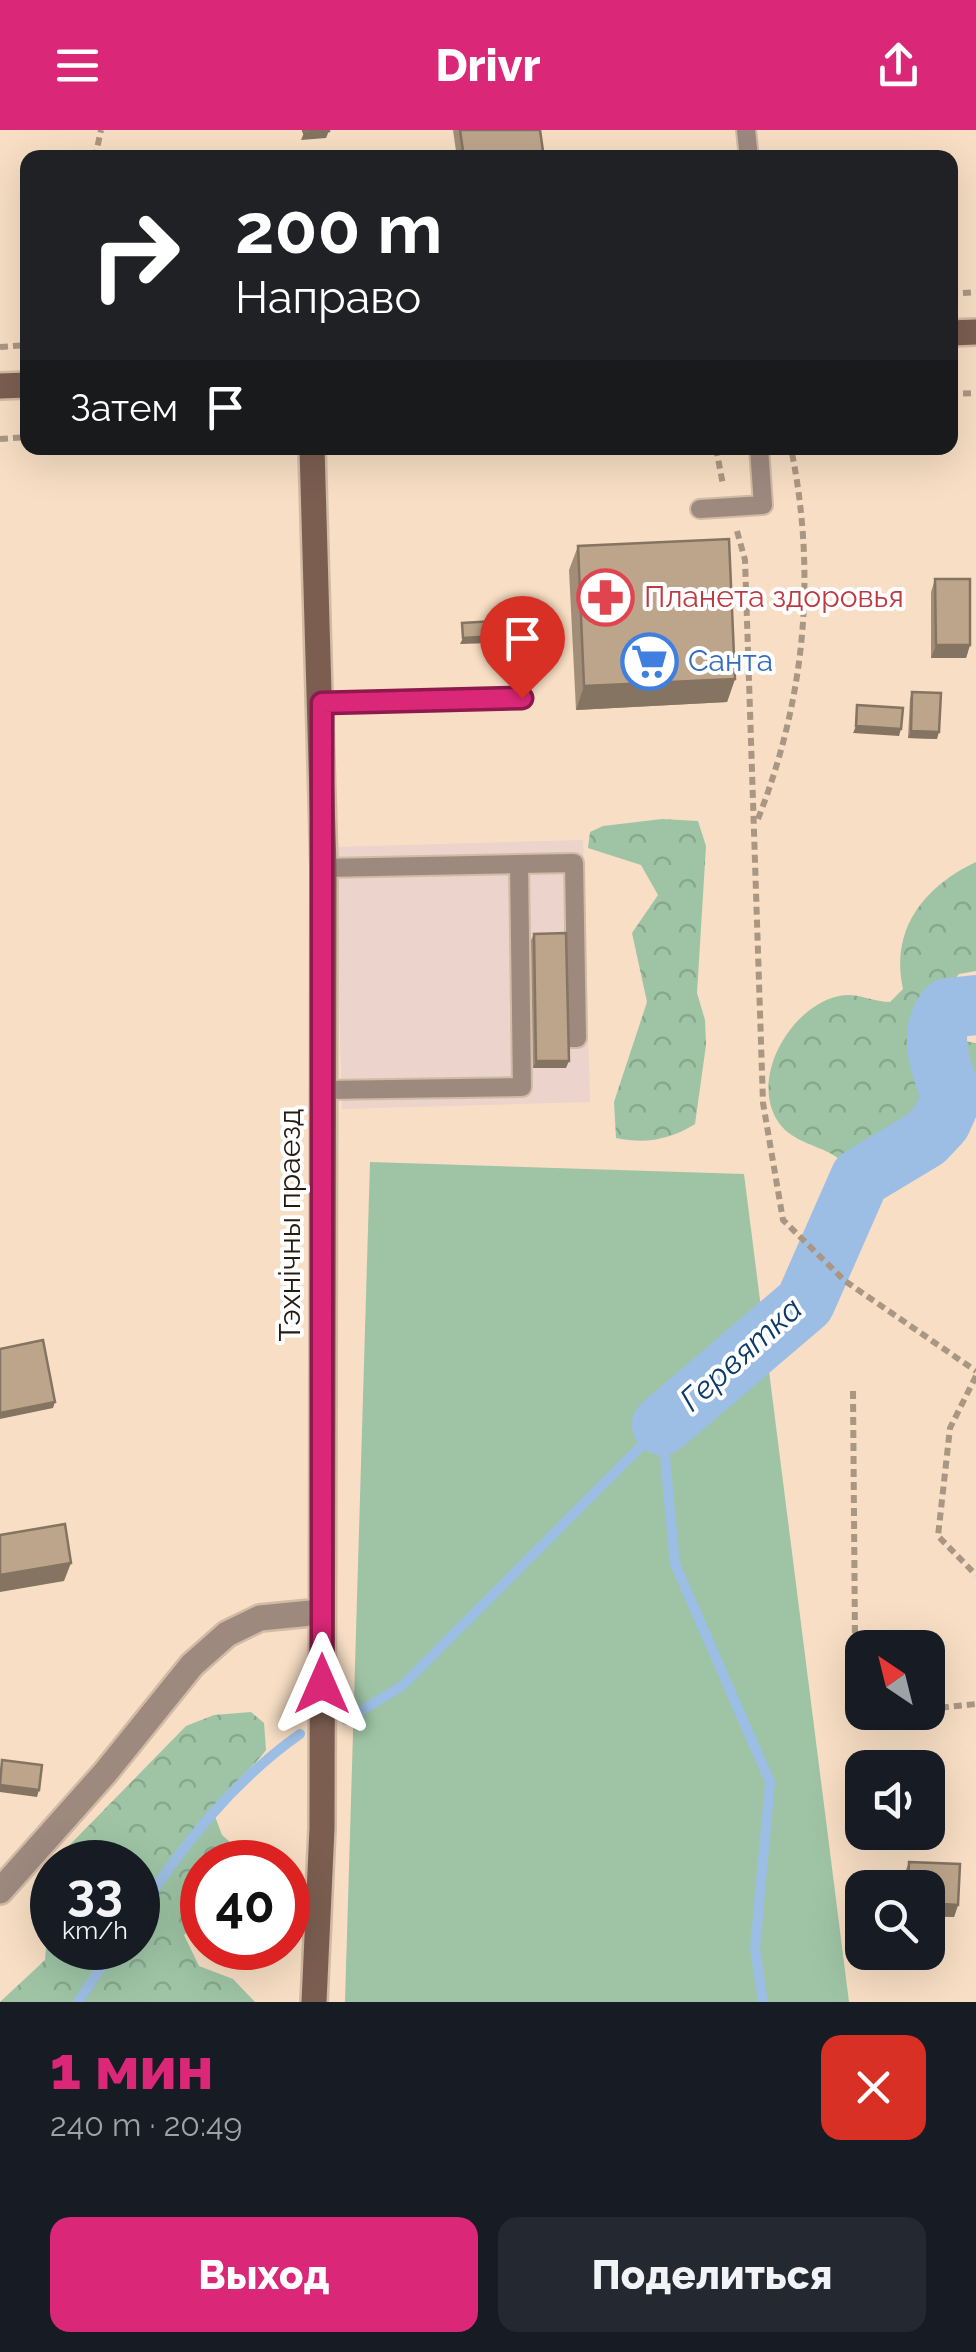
<!DOCTYPE html>
<html lang="ru">
<head>
<meta charset="utf-8">
<style>
  body { margin:0; font-family:Raleway,sans-serif; background:#242831; color:#f1f3f6; height:100vh; display:flex; flex-direction:column; font-size:38px; white-space:nowrap }
  * { box-sizing:border-box; margin:0 }
  p { font-size:32px; color:#9ea1a6 }
  .icon { flex:none; width:55px; height:55px; fill:none; stroke:currentColor; stroke-width:2; stroke-linecap:round; stroke-linejoin:round }
  .map { position:relative; height:1872px; overflow:hidden }
  .details { display:flex; flex-direction:column; background:#171b24; flex:1 }
  .details>* { flex:none }
  .guide { position:absolute; left:20px; top:20px; width:938px; height:305px; border-radius:20px; box-shadow:0 10px 40px #0002; background:#202124; color:#fff; overflow:hidden }
  .needle { width:65px; rotate:325deg }
  .buttons { position:absolute; left:845px; top:1500px; display:grid; gap:20px }
  .buttons a { display:grid; place-items:center; width:100px; height:100px; border-radius:20px; background:#171b24; box-shadow:0 10px 40px #0002; font-size:50px }
  .speed { position:absolute; left:30px; top:1710px; display:flex; gap:20px; font-size:50px; font-weight:700; text-align:center }
  .speed>* { display:grid; place-content:center; width:130px; height:130px; border-radius:50%; background:#171b24; box-shadow:0 10px 40px #0002; line-height:1 }
  .speed small { font-size:25px; font-weight:400 }
  .speed .limit { border:15px solid #d22; background:#fff; color:#111 }
  .pin { position:absolute; display:grid; place-items:center; width:85px; height:85px; color:#fff; margin:-102px -42px; border-radius:50% 50% 50% 0; rotate:-45deg; box-shadow:0 0 10px #0007 }
  .pin .icon { rotate:45deg }
  .me { position:absolute; width:110px; margin:-55px; rotate:0deg; stroke-linejoin:round; filter:drop-shadow(0 0 8px #0008) }
  .turn { display:flex; align-items:center; gap:35px; height:210px; padding:0 50px; font-size:45px }
  .turn .icon { width:130px; height:130px; stroke-width:2.5 }
  .turn b { display:block; font-size:70px; line-height:85px }
  .then { display:flex; align-items:center; height:95px; padding:0 50px; background:#0003; gap:20px; font-size:38px }
  .round { display:grid; place-items:center; flex:none; width:105px; height:105px; border-radius:20px; background:#242831 }
  .overview { display:flex; align-items:center; justify-content:space-between; height:170px; padding:0 50px }
  h1 { font-size:60px; font-weight:800; line-height:75px; color:#db2777 }
  .primary-button { display:flex; gap:20px; margin-top:auto; padding:20px 50px }
  .primary-button a { flex:1; height:115px; border-radius:20px; background:#db2777; color:#fff; font-size:40px; font-weight:800; line-height:115px; text-align:center }
  .primary-button a+a { background:#242831; color:#f1f3f6 }
  header { display:flex; justify-content:space-between; align-items:center; height:130px; padding:0 50px; background:#db2777; color:#fff; font-size:45px; font-weight:800 }
  .map>svg:first-child { display:block }
  .commercial { fill:#ecd3cc }
  .grass { fill:#9ec4a5 }
  .forest { fill:url(#forest-crowns) }
  .lines { fill:none; stroke-linecap:round; stroke-linejoin:round }
  .stream { stroke:#9dbee4; stroke-width:10 }
  .river { stroke:#9dbee4; stroke-width:60 }
  .lane-casing { stroke:#d1bba4; stroke-width:22 }
  .street-casing { stroke:#d1bba4; stroke-width:30 }
  .secondary-casing { stroke:#d1bba4; stroke-width:30 }
  .path { stroke:#aa9783; stroke-width:6; stroke-dasharray:8 5; stroke-linecap:butt }
  .lane { stroke:#9e897f; stroke-width:18 }
  .street { stroke:#9e897f; stroke-width:25 }
  .secondary { stroke:#7b5e50; stroke-width:25 }
  .wall { fill:#a28e78 }
  .shaded-wall { fill:#847461 }
  .building { fill:#bca58b; stroke:#847461; stroke-width:2.5 }
  .route-casing { stroke:#8e194d; stroke-width:25 }
  .route { stroke:#db2777; stroke-width:18 }
  .labels { text-anchor:middle; stroke-width:8; stroke-linejoin:round; paint-order:stroke }
  .health-label { font-size:30px; fill:#be3a42; stroke:#fff; text-anchor:start }
  .shop-label { font-size:30px; fill:#366cbe; stroke:#fff; text-anchor:start }
  .street-label { font-size:30px; fill:#241b12; stroke:#fff }
  .water-label { font-size:32px; font-style:italic; fill:#0c3a69; stroke:#fff }
</style>
</head>
<body>
<header><svg class="icon" aria-label="menu" viewBox="0 0 24 24"><path d="M4 6h16M4 12h16M4 18h16"/></svg>Drivr<svg class="icon" aria-label="share" viewBox="0 0 24 24"><path d="M12 15V3M7 8l5-5 5 5M5 13v7h14v-7"/></svg></header>
<div class="map">
<svg width="976" height="1872" viewBox="0 0 976 1872">
  <defs>
    <pattern id="forest-crowns" width="20" height="18" patternUnits="userSpaceOnUse" patternTransform="scale(2.5)"><rect width="20" height="18" fill="#9ec4a5"/><path d="M2 6a3 3 0 1 1 6 0M12 15a3 3 0 1 1 6 0" fill="none" stroke="#88a88d"/></pattern>
  </defs>
  <rect width="100%" height="100%" fill="#f7dec4"/>
  <path class="commercial" d="M583,710L590,972L342,979L335,717Z"/>
  <path class="grass" d="M370,1032L744,1044L849,1872H345Z"/>
  <g class="forest">
    <path d="M662,689L698,691L706,716L697,863L705,890L706,915L695,994C669,1010 646,1014 616,1008L614,972L647,872L632,803L658,765L641,735L588,718L590,702L603,696Z"/>
    <path d="M976,732V841L959,844L947,858L938,882C946,902 955,910 976,913V974C954,995 922,1044 892,1051C870,1056 853,1038 838,1028C820,1015 793,1013 779,993C748,949 791,876 839,866C857,862 872,872 890,872L903,859C890,800 923,757 976,732Z"/>
    <path d="M251,1582L264,1593L266,1620C250,1642 226,1657 213,1681L222,1705L253,1732H202V1791L184,1805L199,1836L233,1849L255,1872H0L45,1830L47,1805L38,1753L52,1733V1818H138V1732H53L186,1596L214,1585Z"/>
  </g>
  <g class="lines">
    <g class="stream">
      <path d="M662,1295L675,1434L770,1652L755,1818L763,1872"/>
      <path d="M346,1590L402,1556L662,1295"/>
      <path d="M138,1783C184,1714 232,1652 300,1604"/>
      <path d="M78,1872L114,1818"/>
    </g>
    <path class="river" d="M662,1295L805,1173L860,1048L925,1009L941,992L952,967C942,941 926,903 948,878L976,875"/>
    <defs>
      <g id="lane">
        <path d="M746,0L749,28"/>
        <path d="M700,379L763,375L759,318"/>
        <path d="M322,573L522,568"/>
        <path d="M519,734L574,733L577,908H566"/>
        <path d="M323,960L522,957L519,734L324,738"/>
      </g>
      <path id="street" d="M0,1761L105,1643L192,1535L227,1504L260,1488L321,1482"/>
      <g id="secondary">
        <path d="M950,203L976,202"/>
        <path d="M0,256L28,255"/>
        <path d="M312,318L324,738L322,1698L314,1872"/>
      </g>
    </defs>
    <use href="#lane" class="lane-casing"/>
    <use href="#street" class="street-casing"/>
    <use href="#secondary" class="secondary-casing"/>
    <g class="path">
      <path d="M95,28L101,0"/>
      <path d="M950,164L976,162"/>
      <path d="M0,217L28,215"/>
      <path d="M950,264L976,263"/>
      <path d="M0,309L28,307"/>
      <path d="M716,318L723,355"/>
      <path d="M737,401L745,430L763,973L783,1090L845,1151L976,1241"/>
      <path d="M758,689C805,569 817,445 791,318"/>
      <path d="M976,1246L950,1298L938,1406L976,1445"/>
      <path d="M853,1261L855,1511L862,1543"/>
      <path d="M928,1579L976,1574"/>
      <path d="M872,1582H893"/>
    </g>
    <use href="#lane" class="lane"/>
    <use href="#street" class="street"/>
    <use href="#secondary" class="secondary"/>
  </g>
  <g class="wall">
    <path d="M453,0H540L544,28H457Z"/>
    <path d="M578,416L735,549L727,572L576,580L569,440Z"/>
    <path d="M935,449L970,515L966,528H931V462Z"/>
    <path d="M912,562L937,609L908,608L910,569Z"/>
    <path d="M534,804L566,938H533L531,810Z"/>
    <path d="M909,1732L958,1775L954,1787L928,1786V1758H904V1745Z"/>
  </g>
  <g class="shaded-wall">
    <path d="M329,1L326,8L301,10L304,3Z"/>
    <path d="M496,506L493,513L460,514L463,508Z"/>
    <path d="M936,515H970L966,528H931Z"/>
    <path d="M735,549L727,572L576,580L584,556Z"/>
    <path d="M856,596L901,599L899,606L853,603Z"/>
    <path d="M911,601L939,602L937,609L908,608Z"/>
    <path d="M536,931H569L566,938H533Z"/>
    <path d="M55,1272L53,1278L0,1289V1283Z"/>
    <path d="M71,1433L64,1451L0,1462V1445Z"/>
    <path d="M0,1655L39,1660L37,1667L0,1662Z"/>
    <path d="M928,1773L958,1775L954,1787L928,1786Z"/>
  </g>
  <g class="building">
    <path d="M303,0H329V1L304,3Z"/>
    <path d="M460,0H540L544,28H464Z"/>
    <path d="M729,409L735,549L584,556L578,416Z"/>
    <path d="M935,449H970V515H936Z"/>
    <path d="M495,491L496,506L463,508L462,493Z"/>
    <path d="M912,562L941,563L939,602L911,601Z"/>
    <path d="M857,575L903,578L901,599L856,596Z"/>
    <path d="M566,803L569,931H536L534,804Z"/>
    <path d="M43,1210L55,1272L0,1283V1219Z"/>
    <path d="M65,1394L71,1433L0,1445V1405Z"/>
    <path d="M2,1630L42,1635L39,1660L0,1655Z"/>
    <path d="M909,1732L960,1734L958,1775L928,1773V1758H908Z"/>
  </g>
  <g class="lines">
    <defs>
      <path id="route" d="M322,1554V573L522,568"/>
    </defs>
    <use href="#route" class="route-casing"/>
    <use href="#route" class="route"/>
  </g>
  <defs>
    <symbol id="pharmacy-ring" viewBox="-11 -11 22 22"><circle r="9.5" fill="#fff" stroke="#e0444e" stroke-width="1.5"/><path d="M-2-6h4v4h4v4h-4v4h-4v-4h-4v-4h4Z" fill="#e0444e"/></symbol>
    <symbol id="supermarket-ring" viewBox="-11 -11 22 22"><circle r="9.5" fill="#fff" stroke="#3f7fe0" stroke-width="1.5"/><path d="M-6-5.5h2.5l.6 2H6L4.5 2H-2.5L-4.4-4H-6ZM-1.5 3.2a1.3 1.3 0 1 0 .1 0ZM3 3.2a1.3 1.3 0 1 0 .1 0Z" fill="#3f7fe0"/></symbol>
  </defs>
  <g fill-rule="evenodd">
    <use href="#pharmacy-ring" x="574" y="436" width="63" height="63"/>
    <use href="#supermarket-ring" x="618" y="500" width="63" height="63"/>
  </g>
  <g class="labels">
    <g class="health-label">
      <text x="644" y="477">Планета здоровья</text>
    </g>
    <g class="shop-label">
      <text x="688" y="541">Санта</text>
    </g>
    <g class="street-label">
      <text transform="translate(290 1095) rotate(-90)" y="10">Тэхнічны праезд</text>
    </g>
    <g class="water-label">
      <text transform="translate(741 1224) rotate(-42)" y="11">Гервятка</text>
    </g>
  </g>
</svg>
<div class="buttons">
<a><svg class="needle" viewBox="-14 -14 28 28"><path d="M0-13l5 13h-10z" fill="#e53935"/><path d="M0 13l5-13h-10z" fill="#9ea1a6"/></svg></a>
<a><svg class="icon" aria-label="sound" viewBox="0 0 24 24"><path d="M4 9h4l5-4v14l-5-4H4zM17 9q2 3 0 6"/></svg></a>
<a><svg class="icon" aria-label="search" viewBox="0 0 24 24"><circle cx="10" cy="10" r="6"/><path d="M15 15l6 6"/></svg></a>
</div>
<div class="speed"><div>33<small>km/h</small></div><div class="limit">40</div></div>
<div class="pin" style="left:522px;top:568px;background:#d93025"><svg class="icon" aria-label="arrive" viewBox="0 0 24 24"><path d="M6 21V4h12l-3 4 3 4H6"/></svg></div>
<svg class="me" style="left:322px;top:1554px" viewBox="-20 -20 40 40"><path d="M0-17L14 15 0 8-14 15z" fill="#db2777" stroke="#fff" stroke-width="4"/></svg>
<div class="guide">
<div class="turn"><svg class="icon" aria-label="right" viewBox="0 0 24 24"><path d="M7 20v-9h11M14 6l5 5-5 5"/></svg><div><b>200 m</b>Направо</div></div>
<div class="then">Затем<svg class="icon" aria-label="arrive" viewBox="0 0 24 24"><path d="M6 21V4h12l-3 4 3 4H6"/></svg></div>
</div>
</div>
<section class="details">
<div class="overview"><div><h1>1 мин</h1><p>240 m · 20:49</p></div><a class="round" style="background:#d93025;color:#fff"><svg class="icon" aria-label="close" viewBox="0 0 24 24"><path d="M6 6l12 12M18 6L6 18"/></svg></a></div>
<div class="primary-button"><a>Выход</a><a>Поделиться</a></div>
</section>
</body>
</html>
